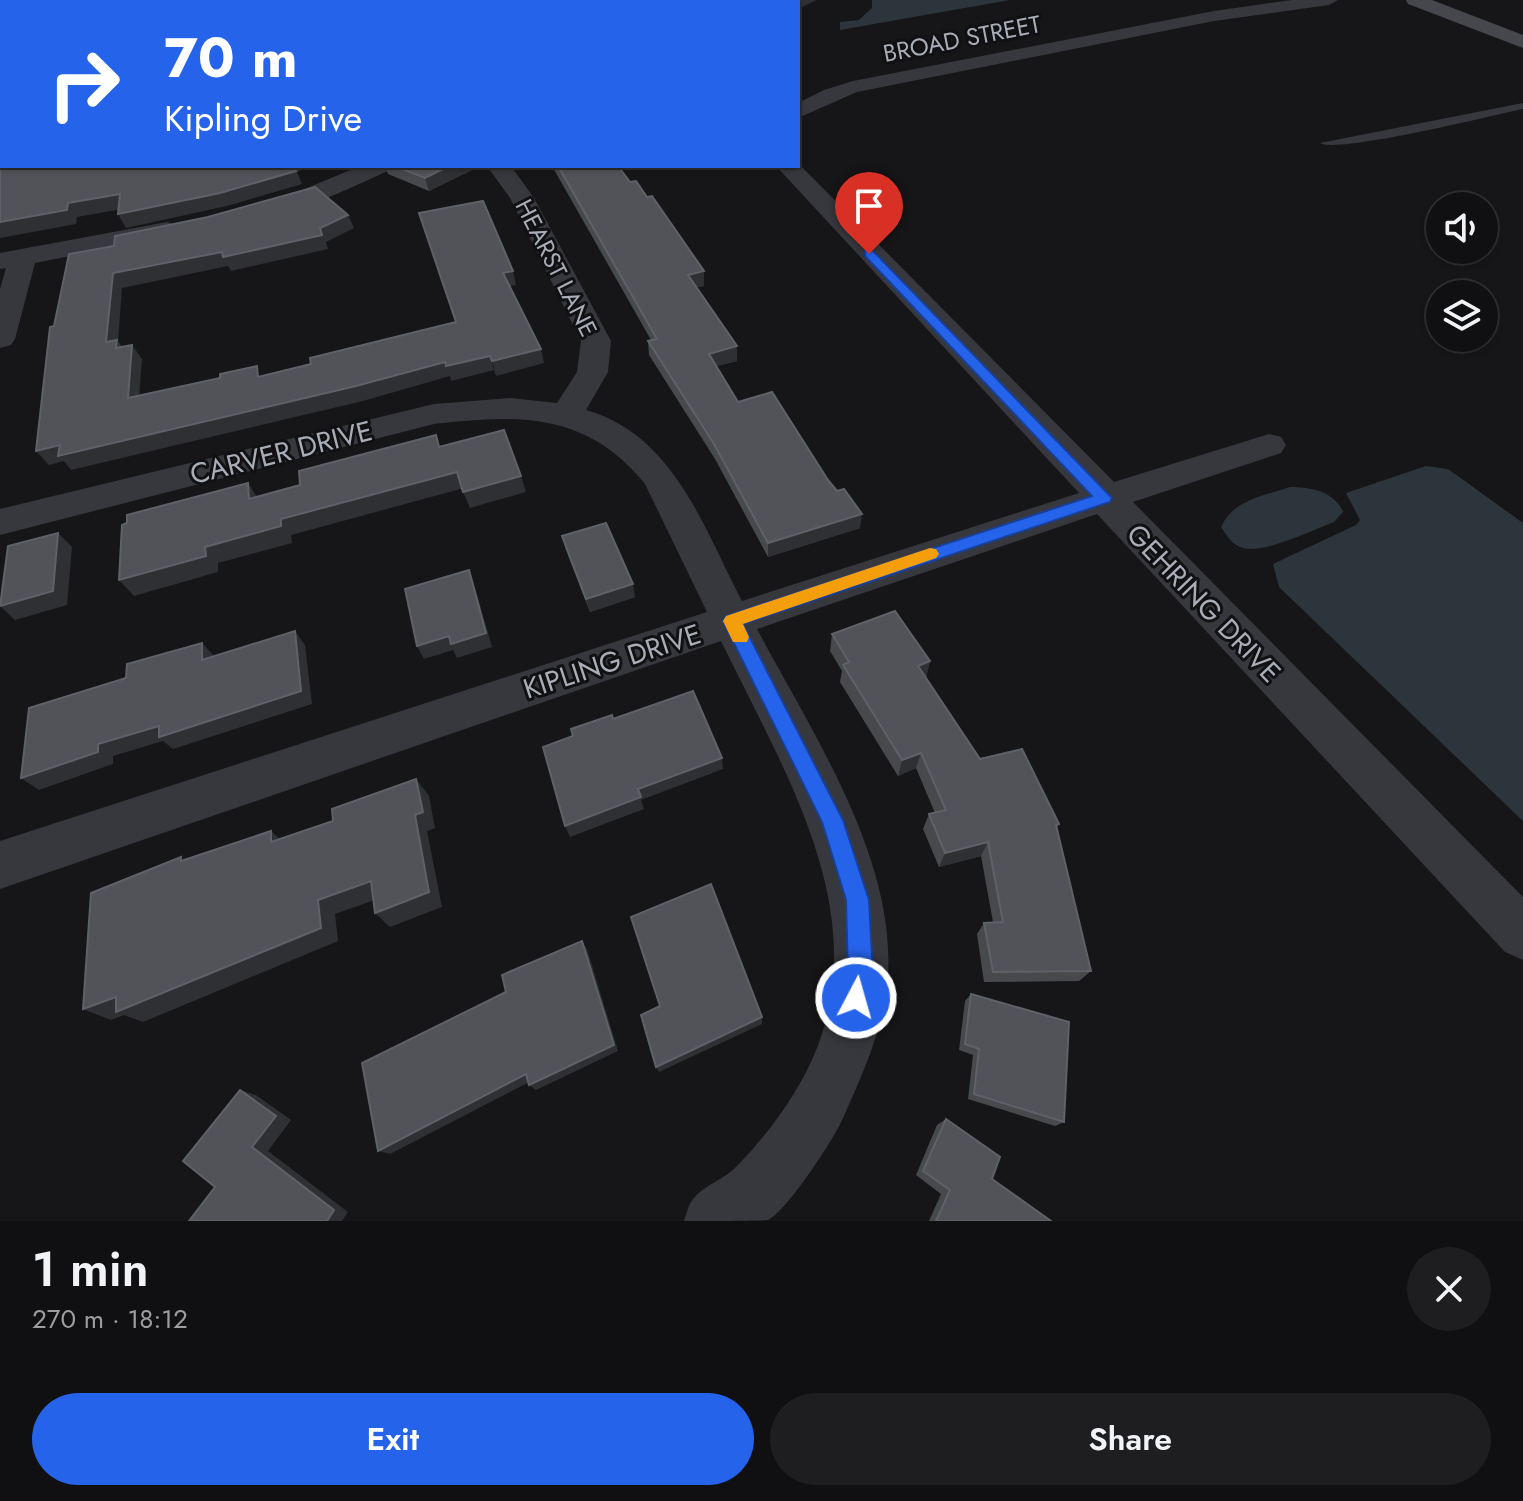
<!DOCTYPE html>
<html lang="en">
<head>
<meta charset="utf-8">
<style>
  body { margin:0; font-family:Jost,sans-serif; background:#1e1e20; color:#f1f3f6; height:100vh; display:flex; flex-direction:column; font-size:30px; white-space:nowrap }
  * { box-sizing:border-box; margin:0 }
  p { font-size:26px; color:#9c9d9f }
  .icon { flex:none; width:44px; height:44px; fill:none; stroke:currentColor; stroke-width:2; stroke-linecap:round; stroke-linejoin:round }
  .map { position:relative; height:1221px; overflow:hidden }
  .side { display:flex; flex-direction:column; background:#101012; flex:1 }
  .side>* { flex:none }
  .top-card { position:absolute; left:0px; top:0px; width:800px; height:168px; box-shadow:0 2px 6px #0004,0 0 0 2px #303032; background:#2563eb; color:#fff; overflow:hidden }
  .buttons { position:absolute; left:1426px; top:192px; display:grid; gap:16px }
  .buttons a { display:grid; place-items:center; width:72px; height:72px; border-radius:50%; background:#101012; box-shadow:0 2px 6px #0004,0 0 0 2px #303032; font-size:40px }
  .pin { position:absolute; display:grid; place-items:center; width:68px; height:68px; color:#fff; margin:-82px -34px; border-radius:50% 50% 50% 0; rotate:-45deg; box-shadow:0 0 8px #0007 }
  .pin .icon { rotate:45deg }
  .me { position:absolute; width:88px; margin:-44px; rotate:6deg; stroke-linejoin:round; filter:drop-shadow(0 0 6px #0008) }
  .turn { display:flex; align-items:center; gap:28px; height:168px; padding:0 32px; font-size:36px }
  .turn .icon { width:104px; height:104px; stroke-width:2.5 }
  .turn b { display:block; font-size:56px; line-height:68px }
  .round { display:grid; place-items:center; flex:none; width:84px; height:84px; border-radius:42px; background:#1e1e20 }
  .headline { display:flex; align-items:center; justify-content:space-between; height:136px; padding:0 32px }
  h1 { font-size:48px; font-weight:600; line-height:60px }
  .cta { display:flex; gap:16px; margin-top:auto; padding:16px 32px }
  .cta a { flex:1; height:92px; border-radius:48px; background:#2563eb; color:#fff; font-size:32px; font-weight:600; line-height:92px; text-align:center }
  .cta a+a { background:#1e1e20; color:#f1f3f6 }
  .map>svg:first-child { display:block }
  .water { fill:#2c353c }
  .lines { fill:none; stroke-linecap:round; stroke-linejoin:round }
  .lane { fill:#37383d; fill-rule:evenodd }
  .street { fill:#37383d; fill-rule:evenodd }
  .secondary { fill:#45474d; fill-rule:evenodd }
  .wall { fill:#47494d }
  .shaded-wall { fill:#2f3033 }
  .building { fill:#525359; stroke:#5f6168; stroke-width:2 }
  .route { fill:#2563eb; stroke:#184099; stroke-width:2 }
  .slow { fill:#f59e0b }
  .labels { text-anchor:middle; stroke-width:6; stroke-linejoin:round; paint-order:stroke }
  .far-street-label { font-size:24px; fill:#a8adb8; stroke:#111113 }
  .street-label { font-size:28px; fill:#a8adb8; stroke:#111113 }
</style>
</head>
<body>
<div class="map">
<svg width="1523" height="1221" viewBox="0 0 1523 1221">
  <rect width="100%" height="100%" fill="#161618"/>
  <g class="water">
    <path d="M872,0H1010L840,30V22L859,20L872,8Z"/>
    <path d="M1426,466L1448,469L1523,523V821L1279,587L1273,564L1356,525L1360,520L1346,493Z"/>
    <path d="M1290,487C1311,487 1334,491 1343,512L1334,522C1313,530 1263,554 1243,548C1232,545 1227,536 1221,527C1233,500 1264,496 1290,487Z"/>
  </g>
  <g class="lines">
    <path class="lane" d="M1523,103V109C1493,115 1338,154 1320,143Z"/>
    <g class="street">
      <path d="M1292,0H1338L1329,5L1214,21L857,92L798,118V103L824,90L853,81L1214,11Z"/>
      <path d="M798,163L1114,482L1269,434L1281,437L1286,445L1281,453L1133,502L1523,897V960L1505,952L1097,514L757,629C811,731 895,855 888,975C885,1026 863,1073 843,1118C834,1139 787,1211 768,1220C756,1221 700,1221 684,1221C686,1214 689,1204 693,1199C704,1185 725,1179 737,1166C757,1146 778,1119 793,1095C892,939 790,784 721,641L0,889V841L707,612L645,484C587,412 519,414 434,424L0,535V509L434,404L511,398L557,403L577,372L581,341L510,198L487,166H511L534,198L611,341L608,372L586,410C674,435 703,527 742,601L1079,493L776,166H798Z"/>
      <path d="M360,166H392L388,171C360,183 288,220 259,213L256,208L259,203L295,193Z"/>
      <path d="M167,222L176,225L180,230L176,235L35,263L15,339L11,345L0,348V289L6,268L0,269V253Z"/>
    </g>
    <path class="secondary" d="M1406,0H1432L1523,35V48L1408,4Z"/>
  </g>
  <g class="wall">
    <path d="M385,166H480L429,191L388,174Z"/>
    <path d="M552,166H618L704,286L697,287L737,361L716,366L738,402L828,480L860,528L768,557L715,459L649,355L648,341L651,340Z"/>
    <path d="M562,536L635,597L590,612L566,550Z"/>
    <path d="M832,634L930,661L926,678L980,759L1059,824L1056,828L1091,971L1079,981L984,982L977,934L984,923L993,922L981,856L939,867L923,829L929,814L935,813L916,768L898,776L840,682L842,671L830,651Z"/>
    <path d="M971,994L1064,1122L1055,1126L968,1099L973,1055L959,1050L965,1001Z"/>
    <path d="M946,1119L992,1179L1051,1221H929L941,1194L916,1175L937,1125Z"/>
  </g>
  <g class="shaded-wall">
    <path d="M794,0H817L798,9V2H789Z"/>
    <path d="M287,166H311L297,172L302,184L227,206L126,228L118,214Z"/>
    <path d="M449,166H480L429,191L425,178Z"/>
    <path d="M120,194L128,208L77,217L76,224L0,238V222L68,203Z"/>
    <path d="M348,215L354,228L326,242L328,249L231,271L228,266L122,288L118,341L127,354L106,342L113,273L320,228Z"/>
    <path d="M513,271L516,285L507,287L503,273Z"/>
    <path d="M704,271V286L690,289L688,275Z"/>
    <path d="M132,345L142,359L138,413L128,398Z"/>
    <path d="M737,346V361L709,368V354Z"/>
    <path d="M541,349L544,363L496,376L492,361Z"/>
    <path d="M490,356L494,370L451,381L450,376L363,401L71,470L64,461L49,465L36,451L445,362Z"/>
    <path d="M457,472L464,488L291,535L292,543L218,563V572L134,596L119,580L281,519Z"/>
    <path d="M521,476L526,492L470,508L463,492Z"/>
    <path d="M248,483L259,500L249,499Z"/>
    <path d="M862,514L860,528L768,557V543Z"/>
    <path d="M58,533L72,547L67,605L15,620L0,606Z"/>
    <path d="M469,570L474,584L492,647L457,658L453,650L424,659L417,646Z"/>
    <path d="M633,584L635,597L590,612L586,599Z"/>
    <path d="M295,631L305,645L312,704L173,749L163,741L113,756V764L39,790L21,778Z"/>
    <path d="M202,643L214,656L202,660Z"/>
    <path d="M930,661L926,678L918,666Z"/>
    <path d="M921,753L916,768L898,776L902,760Z"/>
    <path d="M722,758L723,769L641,800L644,809L570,837L565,826L638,789Z"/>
    <path d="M416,779L429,796L435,828L427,831L442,907L390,927L375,913L415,815Z"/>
    <path d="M271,831L289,847L271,842Z"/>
    <path d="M988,842L981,856L939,867L945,853Z"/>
    <path d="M371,881L386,896L335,914L338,941L143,1022L124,1015L111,1020L83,1009L318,900Z"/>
    <path d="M582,941L587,949L618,1051L536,1090L529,1085Z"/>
    <path d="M762,1017V1024L659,1072L656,1067Z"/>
    <path d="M526,1074L533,1080L390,1154L378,1151Z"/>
    <path d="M240,1090L256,1095L291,1120L268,1151L348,1212L342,1221H327L252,1147Z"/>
  </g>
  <g class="building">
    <path d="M226,0H747L755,2H209Z"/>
    <path d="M760,0H794L789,2H758Z"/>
    <path d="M0,31H2V166H290L296,171L220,193L118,214L120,194L68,203L67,210L0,222Z"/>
    <path d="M395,166H449L425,178Z"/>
    <path d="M558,166H618L630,182L636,181L647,197L652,196L704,271L688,275L737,346L709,354L738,402L772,392L828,480L837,491L844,489L862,514L768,543L714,444L648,341L657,339Z"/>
    <path d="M315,187L348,215L320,228L322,235L223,257L222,252L113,273L106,342L117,340L116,348L132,345L128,398L220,378V374L257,366L258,377L311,364L310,358L456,322L419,213L483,201L513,271L503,273L541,349L492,361L490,356L446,366L445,362L356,386L58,456L60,445L36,451L50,327L54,326L69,254L114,246L115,236L208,217Z"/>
    <path d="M504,430L521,476L463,492L457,472L281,519V526L205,547L206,556L119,580L122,525L127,523V515L248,483L249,499L300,485L299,471L436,435L439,447Z"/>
    <path d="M606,523L633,584L586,599L562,536Z"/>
    <path d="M58,533L53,591L0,606L8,546Z"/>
    <path d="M469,570L486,633L451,644L449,636L417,646L405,589Z"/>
    <path d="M895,611L930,661L918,666L980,759L1022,749L1059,824L1056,825L1091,971L993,972L984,923L1003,922L988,842L945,853L929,814L946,810L921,753L902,760L843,665L849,662L832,634Z"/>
    <path d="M295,631L301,691L159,737V726L98,744V752L21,778L29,708L126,678L127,664L202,643V660Z"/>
    <path d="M693,691L722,758L638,789L641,797L565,826L543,747L573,736L571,729L612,715L613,719Z"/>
    <path d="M416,779L423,812L415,815L429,892L375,913L371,881L318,900L321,928L116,1012V997L83,1009L91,893L181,857V861L271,831V842L333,821L332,809Z"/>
    <path d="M711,884L762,1017L656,1067L641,1015L660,1006L631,917Z"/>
    <path d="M582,941L614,1045L529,1085L526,1074L378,1151L362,1063L506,992L502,975Z"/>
    <path d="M971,994L1069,1022L1064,1122L974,1094L979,1049L965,1044Z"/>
    <path d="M240,1090L276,1116L252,1147L334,1210L327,1221H189L215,1187L183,1161Z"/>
    <path d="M946,1119L1000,1157L992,1179L1051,1221H936L950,1190L923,1171Z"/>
  </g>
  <path class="route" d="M865,251H873L1112,498L1110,502L743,624L843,820L869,900L873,975L865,1007L856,1011L847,1007L843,998L848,975L846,900L822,822L723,621L726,616L1092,496L865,256Z"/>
  <path class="slow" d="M930,548L936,549L939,554L936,558L743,624L749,637L747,642H733L723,621L726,616Z"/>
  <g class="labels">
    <g class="far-street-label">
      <text transform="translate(962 39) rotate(-11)" y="8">BROAD STREET</text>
      <text transform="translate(556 268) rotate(63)" y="8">HEARST LANE</text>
    </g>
    <g class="street-label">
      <text transform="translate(281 452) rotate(-14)" y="10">CARVER DRIVE</text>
      <text transform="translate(1204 603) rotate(46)" y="10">GEHRING DRIVE</text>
      <text transform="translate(612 661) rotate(-18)" y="10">KIPLING DRIVE</text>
    </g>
  </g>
</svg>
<div class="buttons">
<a><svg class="icon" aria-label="sound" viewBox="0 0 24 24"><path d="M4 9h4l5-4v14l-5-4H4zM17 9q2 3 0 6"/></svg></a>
<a><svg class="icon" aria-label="layers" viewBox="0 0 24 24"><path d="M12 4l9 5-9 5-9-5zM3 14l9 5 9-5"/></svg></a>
</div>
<div class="pin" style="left:869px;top:254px;background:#d93025"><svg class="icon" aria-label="arrive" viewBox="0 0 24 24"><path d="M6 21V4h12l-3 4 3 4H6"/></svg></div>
<svg class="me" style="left:856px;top:998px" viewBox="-20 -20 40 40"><circle r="17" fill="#2563eb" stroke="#fff" stroke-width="3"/><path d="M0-11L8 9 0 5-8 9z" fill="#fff"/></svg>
<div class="top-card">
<div class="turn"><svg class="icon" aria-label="right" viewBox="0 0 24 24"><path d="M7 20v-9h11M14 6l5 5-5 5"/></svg><div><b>70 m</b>Kipling Drive</div></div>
</div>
</div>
<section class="side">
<div class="headline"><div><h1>1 min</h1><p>270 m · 18:12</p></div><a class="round"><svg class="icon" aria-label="close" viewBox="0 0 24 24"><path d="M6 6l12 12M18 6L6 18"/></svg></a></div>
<div class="cta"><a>Exit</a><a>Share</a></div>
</section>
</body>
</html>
